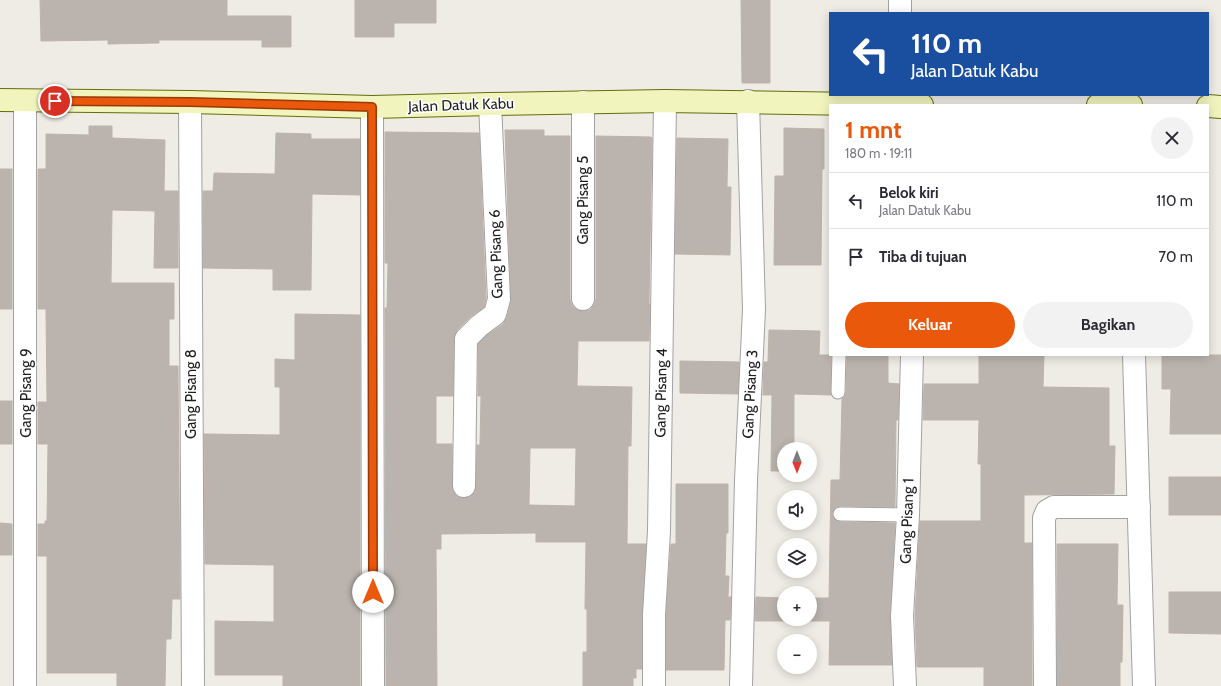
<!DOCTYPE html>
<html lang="id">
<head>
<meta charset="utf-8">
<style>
  body { margin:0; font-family:Cabin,sans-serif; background:#f2f2f3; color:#2b2b33; height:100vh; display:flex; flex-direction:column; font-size:15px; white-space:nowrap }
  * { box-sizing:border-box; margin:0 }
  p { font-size:13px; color:#7c7c81 }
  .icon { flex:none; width:22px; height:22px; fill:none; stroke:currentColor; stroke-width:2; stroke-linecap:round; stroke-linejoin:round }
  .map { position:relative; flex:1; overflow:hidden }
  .sheet { position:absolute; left:829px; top:104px; width:380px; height:252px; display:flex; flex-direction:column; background:#fff; border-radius:0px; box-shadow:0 2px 10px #0003 }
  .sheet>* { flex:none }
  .top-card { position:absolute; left:829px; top:12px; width:380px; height:84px; border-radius:0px; box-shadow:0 2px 10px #0003; background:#1a4fa0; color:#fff; overflow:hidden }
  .needle { width:26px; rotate:180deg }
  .tools { position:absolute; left:777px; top:442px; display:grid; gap:8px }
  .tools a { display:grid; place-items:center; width:40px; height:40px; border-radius:50%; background:#fff; box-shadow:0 2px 10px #0003; font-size:20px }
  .pin { position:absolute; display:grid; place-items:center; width:34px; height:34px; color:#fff; margin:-17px; border:2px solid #fff; border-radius:50%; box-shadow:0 1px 4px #0007 }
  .me { position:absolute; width:44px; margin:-22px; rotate:0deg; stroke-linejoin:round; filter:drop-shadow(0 0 3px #0008) }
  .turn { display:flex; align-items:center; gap:14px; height:84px; padding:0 16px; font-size:18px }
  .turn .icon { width:52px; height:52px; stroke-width:2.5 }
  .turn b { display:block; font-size:28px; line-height:34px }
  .round { display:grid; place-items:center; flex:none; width:42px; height:42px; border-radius:21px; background:#f2f2f3 }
  .head { display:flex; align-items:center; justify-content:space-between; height:68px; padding:0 16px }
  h1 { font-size:24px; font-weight:700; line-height:30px; color:#ea580c }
  .action { display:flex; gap:8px; margin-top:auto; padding:8px 16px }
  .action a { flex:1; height:46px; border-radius:24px; background:#ea580c; color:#fff; font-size:16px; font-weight:700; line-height:46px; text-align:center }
  .action a+a { background:#f2f2f3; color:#2b2b33 }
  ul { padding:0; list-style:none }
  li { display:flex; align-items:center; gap:12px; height:56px; padding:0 16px; border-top:1px solid #e1e1e2 }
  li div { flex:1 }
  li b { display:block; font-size:15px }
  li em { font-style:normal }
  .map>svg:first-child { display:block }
  .building { fill:#bbb4ae; stroke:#bfb3a8; fill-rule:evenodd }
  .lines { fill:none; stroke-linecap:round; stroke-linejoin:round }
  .lane-casing { stroke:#a2a2a2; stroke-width:15 }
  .street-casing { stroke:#a2a2a2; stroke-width:24 }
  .secondary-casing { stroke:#626e0d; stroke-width:24 }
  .lane { stroke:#fff; stroke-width:13 }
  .street { stroke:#fff; stroke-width:22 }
  .secondary { stroke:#f1f5bd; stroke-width:22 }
  .route-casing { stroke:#983908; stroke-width:10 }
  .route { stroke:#ea580c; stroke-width:7 }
  .labels { text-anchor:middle; stroke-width:3; stroke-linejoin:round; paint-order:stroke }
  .street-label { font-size:15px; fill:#1e1e1e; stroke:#fff }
</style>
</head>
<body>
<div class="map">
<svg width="1221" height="686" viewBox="0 0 1221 686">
  <rect width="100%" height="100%" fill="#efece5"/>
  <g class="building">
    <path d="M40,0H227V16H291V47H262V40H159V43L108,44V40L41,41Z"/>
    <path d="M355,0H436V23H394V37H355Z"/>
    <path d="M741,0H770V83H742Z"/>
    <path d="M89,126H112V138L165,140L164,191H178V268H154L155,211L112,210L111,283H174V319H169V366H178L180,599H172L171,639H166L165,686H117V673H47V556H38V524H45V521H47L48,444H38V402H47L46,309H38V169H46V134L89,135Z"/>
    <path d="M784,128L824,129V169H822L821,265H774L775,176H784Z"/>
    <path d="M505,130H544V136H570V299L572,306L577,310L583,311L590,310L594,305L596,299V136L651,137L652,138L649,304H650L649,341H578L577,386L632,387L631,446H628L627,544H646L642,614V669H636V678H633V686H583V652H587V609H585L586,542H536V533L441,534V549H436L437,686H386L385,308H387L388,263H385V132L479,133L486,298L484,307L470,317L457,330L454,338L453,396H436V444H452V486L453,492L457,496L464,498L470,497L475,492L476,486L477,445H480L481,396H478V344L487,335L503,324L507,317L511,302ZM530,448H576L575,506L529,505Z"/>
    <path d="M276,133L311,134V139H360V195L312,194L311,290H273V269L203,268V191H213L214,173L275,174Z"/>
    <path d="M677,138L728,139L727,187H731L730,255L675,254Z"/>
    <rect x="0" y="169" width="12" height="140"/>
    <path d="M295,314L360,315V686H283V675H215V621L274,622V565L205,564L204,434L280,435V387H275V359L295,360Z"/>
    <path d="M769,330L820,331L819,355H831V395L794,394V449H784V471H771L772,395H763L764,362H768Z"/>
    <path d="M847,355H888V383L899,384L898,420H896L895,507L840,506L836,507L832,513L833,518L840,522L895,523L890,615L892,665H829L830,621H755L756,597L784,598V619H810V598H829L831,480H840L842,399L845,396L846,392Z"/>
    <path d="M979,355H1044L1043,387L1109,388V446H1115L1114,494L1024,495V543H1032V686H984V667H917L915,616L920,521H981V464H978L979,420H923L924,384H979Z"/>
    <path d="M1162,355H1221V434H1170L1171,389H1162Z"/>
    <path d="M680,361L739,362L738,394L680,393Z"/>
    <rect x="0" y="401" width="12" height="43"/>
    <rect x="1169" y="477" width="52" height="38"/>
    <path d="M676,484H728V533H726L725,576H729L728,597H731L730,620H725L724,670H666V615L671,544H676Z"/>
    <path d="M0,523L12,524V555H0Z"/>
    <path d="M1057,544H1118L1117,605H1123L1122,662H1120V686H1057Z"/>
    <path d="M1169,592H1221V634L1169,633Z"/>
  </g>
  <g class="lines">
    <defs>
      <g id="lane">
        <path d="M838,392L839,355"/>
        <path d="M840,514L908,515"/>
      </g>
      <g id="street">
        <path d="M900,13V0"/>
        <path d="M190,102L193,686"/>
        <path d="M583,102V299"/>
        <path d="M372,107L373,686"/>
        <path d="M1134,355L1144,686"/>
        <path d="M464,486L466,339L479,326L495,314L499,299L490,104"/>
        <path d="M25,686V101"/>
        <path d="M654,686V615L659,531L665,101"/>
        <path d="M741,686L746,480L754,309L748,101"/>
        <path d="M905,686L902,616L908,515L912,355"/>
        <path d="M1045,686L1044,518L1047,511L1054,507H1139"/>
      </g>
      <g id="secondary">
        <path d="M0,100L190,102L372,107L490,104L665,101L922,105"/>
        <path d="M1098,105H1131"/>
        <path d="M1208,106L1221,107"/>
      </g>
    </defs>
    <use href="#lane" class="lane-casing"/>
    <use href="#street" class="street-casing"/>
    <use href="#secondary" class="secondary-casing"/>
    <use href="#lane" class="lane"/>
    <use href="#street" class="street"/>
    <use href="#secondary" class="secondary"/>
  </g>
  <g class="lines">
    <defs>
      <path id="route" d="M55,101L190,102L372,107L373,592"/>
    </defs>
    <use href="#route" class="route-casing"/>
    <use href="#route" class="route"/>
  </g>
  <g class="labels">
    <g class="street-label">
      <text transform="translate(461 105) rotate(-2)" y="5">Jalan Datuk Kabu</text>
      <text transform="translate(583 200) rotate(-90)" y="5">Gang Pisang 5</text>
      <text transform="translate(496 254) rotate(-92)" y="5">Gang Pisang 6</text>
      <text transform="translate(26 393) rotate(-90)" y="5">Gang Pisang 9</text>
      <text transform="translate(661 393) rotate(-89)" y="5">Gang Pisang 4</text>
      <text transform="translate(191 394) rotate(-90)" y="5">Gang Pisang 8</text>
      <text transform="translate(750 394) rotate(-87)" y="5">Gang Pisang 3</text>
      <text transform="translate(907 521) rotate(-88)" y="5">Gang Pisang 1</text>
    </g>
  </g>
</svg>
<div class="tools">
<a><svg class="needle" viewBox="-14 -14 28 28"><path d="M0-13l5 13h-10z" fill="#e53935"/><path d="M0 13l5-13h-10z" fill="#7c7c81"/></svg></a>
<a><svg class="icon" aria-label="sound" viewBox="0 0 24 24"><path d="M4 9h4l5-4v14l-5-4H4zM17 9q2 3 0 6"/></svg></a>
<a><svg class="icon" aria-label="layers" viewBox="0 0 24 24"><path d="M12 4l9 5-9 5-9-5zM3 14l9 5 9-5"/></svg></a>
<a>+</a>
<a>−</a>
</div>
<div class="pin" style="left:55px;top:101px;background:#d93025"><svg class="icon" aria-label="arrive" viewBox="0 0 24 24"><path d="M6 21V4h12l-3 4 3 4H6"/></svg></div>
<svg class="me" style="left:373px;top:592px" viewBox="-20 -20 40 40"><circle r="19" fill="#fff"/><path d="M0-13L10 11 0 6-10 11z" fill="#ea580c"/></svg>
<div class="top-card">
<div class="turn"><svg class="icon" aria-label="left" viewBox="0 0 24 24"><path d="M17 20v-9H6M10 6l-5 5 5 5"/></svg><div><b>110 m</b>Jalan Datuk Kabu</div></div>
</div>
<section class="sheet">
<div class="head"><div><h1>1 mnt</h1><p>180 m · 19:11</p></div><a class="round"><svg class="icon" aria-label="close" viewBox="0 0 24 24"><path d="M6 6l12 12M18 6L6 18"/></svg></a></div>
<ul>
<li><svg class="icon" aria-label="left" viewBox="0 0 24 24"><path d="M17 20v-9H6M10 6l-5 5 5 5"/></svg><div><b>Belok kiri</b><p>Jalan Datuk Kabu</p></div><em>110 m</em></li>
<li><svg class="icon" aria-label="arrive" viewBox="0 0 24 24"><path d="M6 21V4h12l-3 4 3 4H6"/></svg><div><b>Tiba di tujuan</b></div><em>70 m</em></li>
</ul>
<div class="action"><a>Keluar</a><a>Bagikan</a></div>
</section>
</div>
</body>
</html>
